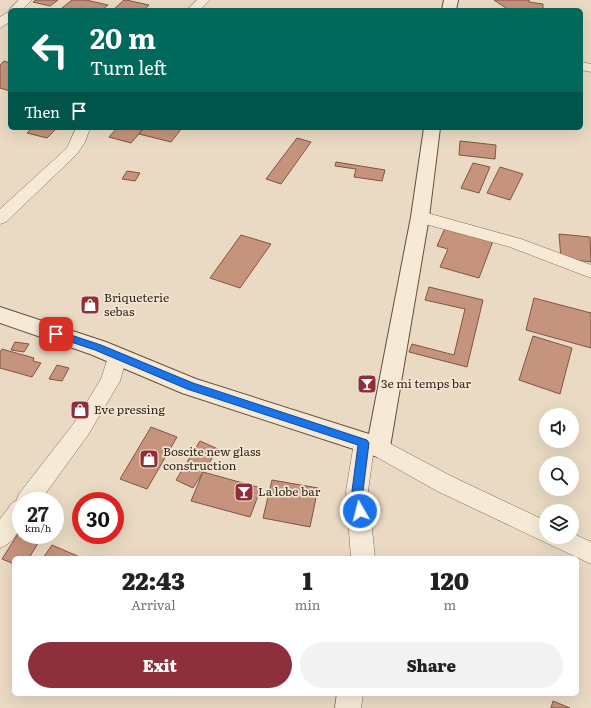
<!DOCTYPE html>
<html lang="en">
<head>
<meta charset="utf-8">
<style>
  body { margin:0; font-family:Literata,serif; background:#f2f2f2; color:#222; height:100vh; display:flex; flex-direction:column; font-size:15px; white-space:nowrap }
  * { box-sizing:border-box; margin:0 }
  p { font-size:13px; color:#767676 }
  .icon { flex:none; width:22px; height:22px; fill:none; stroke:currentColor; stroke-width:2; stroke-linecap:round; stroke-linejoin:round }
  .map { position:relative; flex:1; overflow:hidden }
  .details { position:absolute; left:12px; top:556px; width:567px; height:140px; display:flex; flex-direction:column; background:#fff; border-radius:6px; box-shadow:0 4px 16px #0002 }
  .details>* { flex:none }
  .banner { position:absolute; left:8px; top:8px; width:575px; height:122px; border-radius:6px; box-shadow:0 4px 16px #0002; background:#00695c; color:#fff; overflow:hidden }
  .buttons { position:absolute; left:539px; top:408px; display:grid; gap:8px }
  .buttons a { display:grid; place-items:center; width:40px; height:40px; border-radius:50%; background:#fff; box-shadow:0 4px 16px #0002; font-size:20px }
  .speed { position:absolute; left:12px; top:492px; display:flex; gap:8px; font-size:20px; font-weight:700; text-align:center }
  .speed>* { display:grid; place-content:center; width:52px; height:52px; border-radius:50%; background:#fff; box-shadow:0 4px 16px #0002; line-height:1 }
  .speed small { font-size:10px; font-weight:400 }
  .speed .limit { border:6px solid #d22; background:#fff; color:#111 }
  .pin { position:absolute; display:grid; place-items:center; width:34px; height:34px; color:#fff; margin:-17px; border-radius:8px; box-shadow:0 2px 6px #0006 }
  .me { position:absolute; width:44px; margin:-22px; rotate:352deg; stroke-linejoin:round; filter:drop-shadow(0 0 3px #0008) }
  .turn { display:flex; align-items:center; gap:14px; height:84px; padding:0 16px; font-size:18px }
  .turn .icon { width:52px; height:52px; stroke-width:2.5 }
  .turn b { display:block; font-size:28px; line-height:34px }
  .then { display:flex; align-items:center; height:38px; padding:0 16px; background:#0003; gap:8px; font-size:15px }
  .eta { display:flex; justify-content:space-evenly; align-items:center; height:68px; text-align:center }
  .eta b { font-size:24px; font-weight:800; line-height:28px }
  .action { display:flex; gap:8px; margin-top:auto; padding:8px 16px }
  .action a { flex:1; height:46px; border-radius:24px; background:#8e303b; color:#fff; font-size:16px; font-weight:800; line-height:46px; text-align:center }
  .action a+a { background:#f2f2f2; color:#222 }
  .map>svg:first-child { display:block }
  .building { fill:#c6937c; stroke:#815543 }
  .lines { fill:none; stroke-linecap:round; stroke-linejoin:round }
  .street-casing { stroke:#836c5b; stroke-width:1 }
  .secondary-casing { stroke:#654e3f; stroke-width:2 }
  .street { fill:#f6e9d6; fill-rule:evenodd }
  .secondary { fill:#f6e9d6; fill-rule:evenodd }
  .route { fill:#1a73e8; stroke:#114b97 }
  .labels { text-anchor:middle; stroke-width:3.5; stroke-linejoin:round; paint-order:stroke }
  .poi-label { font-size:12px; fill:#34271e; stroke:#f2e6d2; text-anchor:start }
</style>
</head>
<body>
<div class="map">
<svg width="591" height="708" viewBox="0 0 591 708">
  <rect width="100%" height="100%" fill="#eadac3"/>
  <g class="building">
    <path d="M36,0H58L50,6L33,2Z"/>
    <path d="M72,0H86L108,5L102,10H72L62,8Z"/>
    <path d="M124,0H126L149,5L144,10H113Z"/>
    <path d="M494,0H529V2L543,4V10H509Z"/>
    <path d="M4,61L10,63V91L0,88V65Z"/>
    <path d="M32,128H57L47,138L27,133Z"/>
    <path d="M117,128H144L131,143L109,137Z"/>
    <path d="M144,128H182L171,142L139,134Z"/>
    <path d="M297,138L311,142L281,184L266,179Z"/>
    <path d="M460,141L496,145L495,159L459,155Z"/>
    <path d="M336,162L385,170L382,181L354,177L356,169L335,166Z"/>
    <path d="M473,163L490,167L479,193L461,188Z"/>
    <path d="M500,167L523,174L510,200L487,193Z"/>
    <path d="M127,171L140,173L135,181L122,179Z"/>
    <path d="M445,228L493,241L479,278L440,267L448,249L437,246Z"/>
    <path d="M559,234L590,237L591,262L561,258Z"/>
    <path d="M241,235L271,244L240,288L210,278Z"/>
    <path d="M429,287L483,300L467,367L409,352L412,344L454,355L465,309L425,300Z"/>
    <path d="M534,298L591,313V348L526,330Z"/>
    <path d="M533,336L572,348L560,394L519,380Z"/>
    <path d="M15,342L29,344L24,352L11,350Z"/>
    <path d="M2,349L34,358L33,361L41,363L32,377L0,368V352Z"/>
    <path d="M57,365L69,368L62,381L49,379Z"/>
    <path d="M151,427L177,437L147,489L120,479Z"/>
    <path d="M200,441L218,449L193,488L176,480Z"/>
    <path d="M203,472L261,488L250,517L191,501Z"/>
    <path d="M272,480L318,488L310,527L263,518Z"/>
    <path d="M21,529V535H43L29,558H14V564L2,559Z"/>
    <path d="M52,545L82,558H43Z"/>
    <path d="M553,701L570,708H551Z"/>
  </g>
  <g class="lines">
    <defs>
      <g id="street">
        <path d="M19,0H32L22,10H10V22L0,28V17L10,11L9,10Z"/>
        <path d="M197,0H210L200,10H187Z"/>
        <path d="M581,62L591,64V72L581,70Z"/>
        <path d="M76,128H90L85,142L77,154L6,222L0,224V209L67,148Z"/>
        <path d="M420,211L521,239L591,265V278L510,247L414,221L412,217L414,213Z"/>
        <path d="M117,348L124,351L127,356L120,381L88,435L40,501H21C21,521 22,539 0,548V519L13,502L16,501L19,494L74,423L101,379L110,351Z"/>
        <path d="M364,434L371,437L373,440L378,438L385,441L453,477L546,521V537H572V533L591,542V564L437,491L373,455L368,491L375,558H351L346,491L354,443L357,437Z"/>
        <path d="M337,694H363L361,708H335Z"/>
      </g>
      <g id="secondary">
        <path d="M444,0H458L456,10H442Z"/>
        <path d="M424,128H440L429,217L390,447L387,454L378,457L182,393L90,354L0,323V307L106,342L196,379L369,434L411,217Z"/>
      </g>
    </defs>
    <use href="#street" class="street-casing"/>
    <use href="#secondary" class="secondary-casing"/>
    <use href="#street" class="street"/>
    <use href="#secondary" class="secondary"/>
  </g>
  <path class="route" d="M56,330L101,345L193,383L367,440L369,443L363,491L366,511L364,515L360,516L357,515L352,491L358,445L187,389L95,350L53,336L52,334Z"/>
  <defs>
    <symbol id="shop-square" viewBox="-11 -11 22 22"><rect x="-9" y="-9" width="18" height="18" rx="4" fill="#8e303b" stroke="#f2e6d2"/><path d="M-5-2.5h2.3a2.7 3.5 0 0 1 5.4 0H5L5.5 6h-11ZM-1.5-2.5h3a1.5 2.3 0 0 0-3 0Z" fill="#fff"/></symbol>
    <symbol id="bar-square" viewBox="-11 -11 22 22"><rect x="-9" y="-9" width="18" height="18" rx="4" fill="#8e303b" stroke="#f2e6d2"/><path d="M-6-5H6L.8 .8V4.5H3.5V6h-7V4.5H-.8V.8Z" fill="#fff"/></symbol>
  </defs>
  <g fill-rule="evenodd">
    <use href="#shop-square" x="79" y="294" width="22" height="22"/>
    <use href="#bar-square" x="356" y="373" width="22" height="22"/>
    <use href="#shop-square" x="69" y="399" width="22" height="22"/>
    <use href="#shop-square" x="138" y="448" width="22" height="22"/>
    <use href="#bar-square" x="233" y="481" width="22" height="22"/>
  </g>
  <g class="labels">
    <g class="poi-label">
      <text x="104" y="302">Briqueterie<tspan x="104" dy="14">sebas</tspan></text>
      <text x="381" y="388">3e mi temps bar</text>
      <text x="94" y="414">Eve pressing</text>
      <text x="163" y="456">Boscite new glass<tspan x="163" dy="14">construction</tspan></text>
      <text x="258" y="496">La lobe bar</text>
    </g>
  </g>
</svg>
<div class="buttons">
<a><svg class="icon" aria-label="sound" viewBox="0 0 24 24"><path d="M4 9h4l5-4v14l-5-4H4zM17 9q2 3 0 6"/></svg></a>
<a><svg class="icon" aria-label="search" viewBox="0 0 24 24"><circle cx="10" cy="10" r="6"/><path d="M15 15l6 6"/></svg></a>
<a><svg class="icon" aria-label="layers" viewBox="0 0 24 24"><path d="M12 4l9 5-9 5-9-5zM3 14l9 5 9-5"/></svg></a>
</div>
<div class="speed"><div>27<small>km/h</small></div><div class="limit">30</div></div>
<div class="pin" style="left:56px;top:334px;background:#d93025"><svg class="icon" aria-label="arrive" viewBox="0 0 24 24"><path d="M6 21V4h12l-3 4 3 4H6"/></svg></div>
<svg class="me" style="left:360px;top:511px" viewBox="-20 -20 40 40"><circle r="17" fill="#1a73e8" stroke="#fff" stroke-width="3"/><path d="M0-11L8 9 0 5-8 9z" fill="#fff"/></svg>
<div class="banner">
<div class="turn"><svg class="icon" aria-label="left" viewBox="0 0 24 24"><path d="M17 20v-9H6M10 6l-5 5 5 5"/></svg><div><b>20 m</b>Turn left</div></div>
<div class="then">Then<svg class="icon" aria-label="arrive" viewBox="0 0 24 24"><path d="M6 21V4h12l-3 4 3 4H6"/></svg></div>
</div>
<section class="details">
<div class="eta">
<div><b>22:43</b><p>Arrival</p></div>
<div><b>1</b><p>min</p></div>
<div><b>120</b><p>m</p></div>
</div>
<div class="action"><a>Exit</a><a>Share</a></div>
</section>
</div>
</body>
</html>
